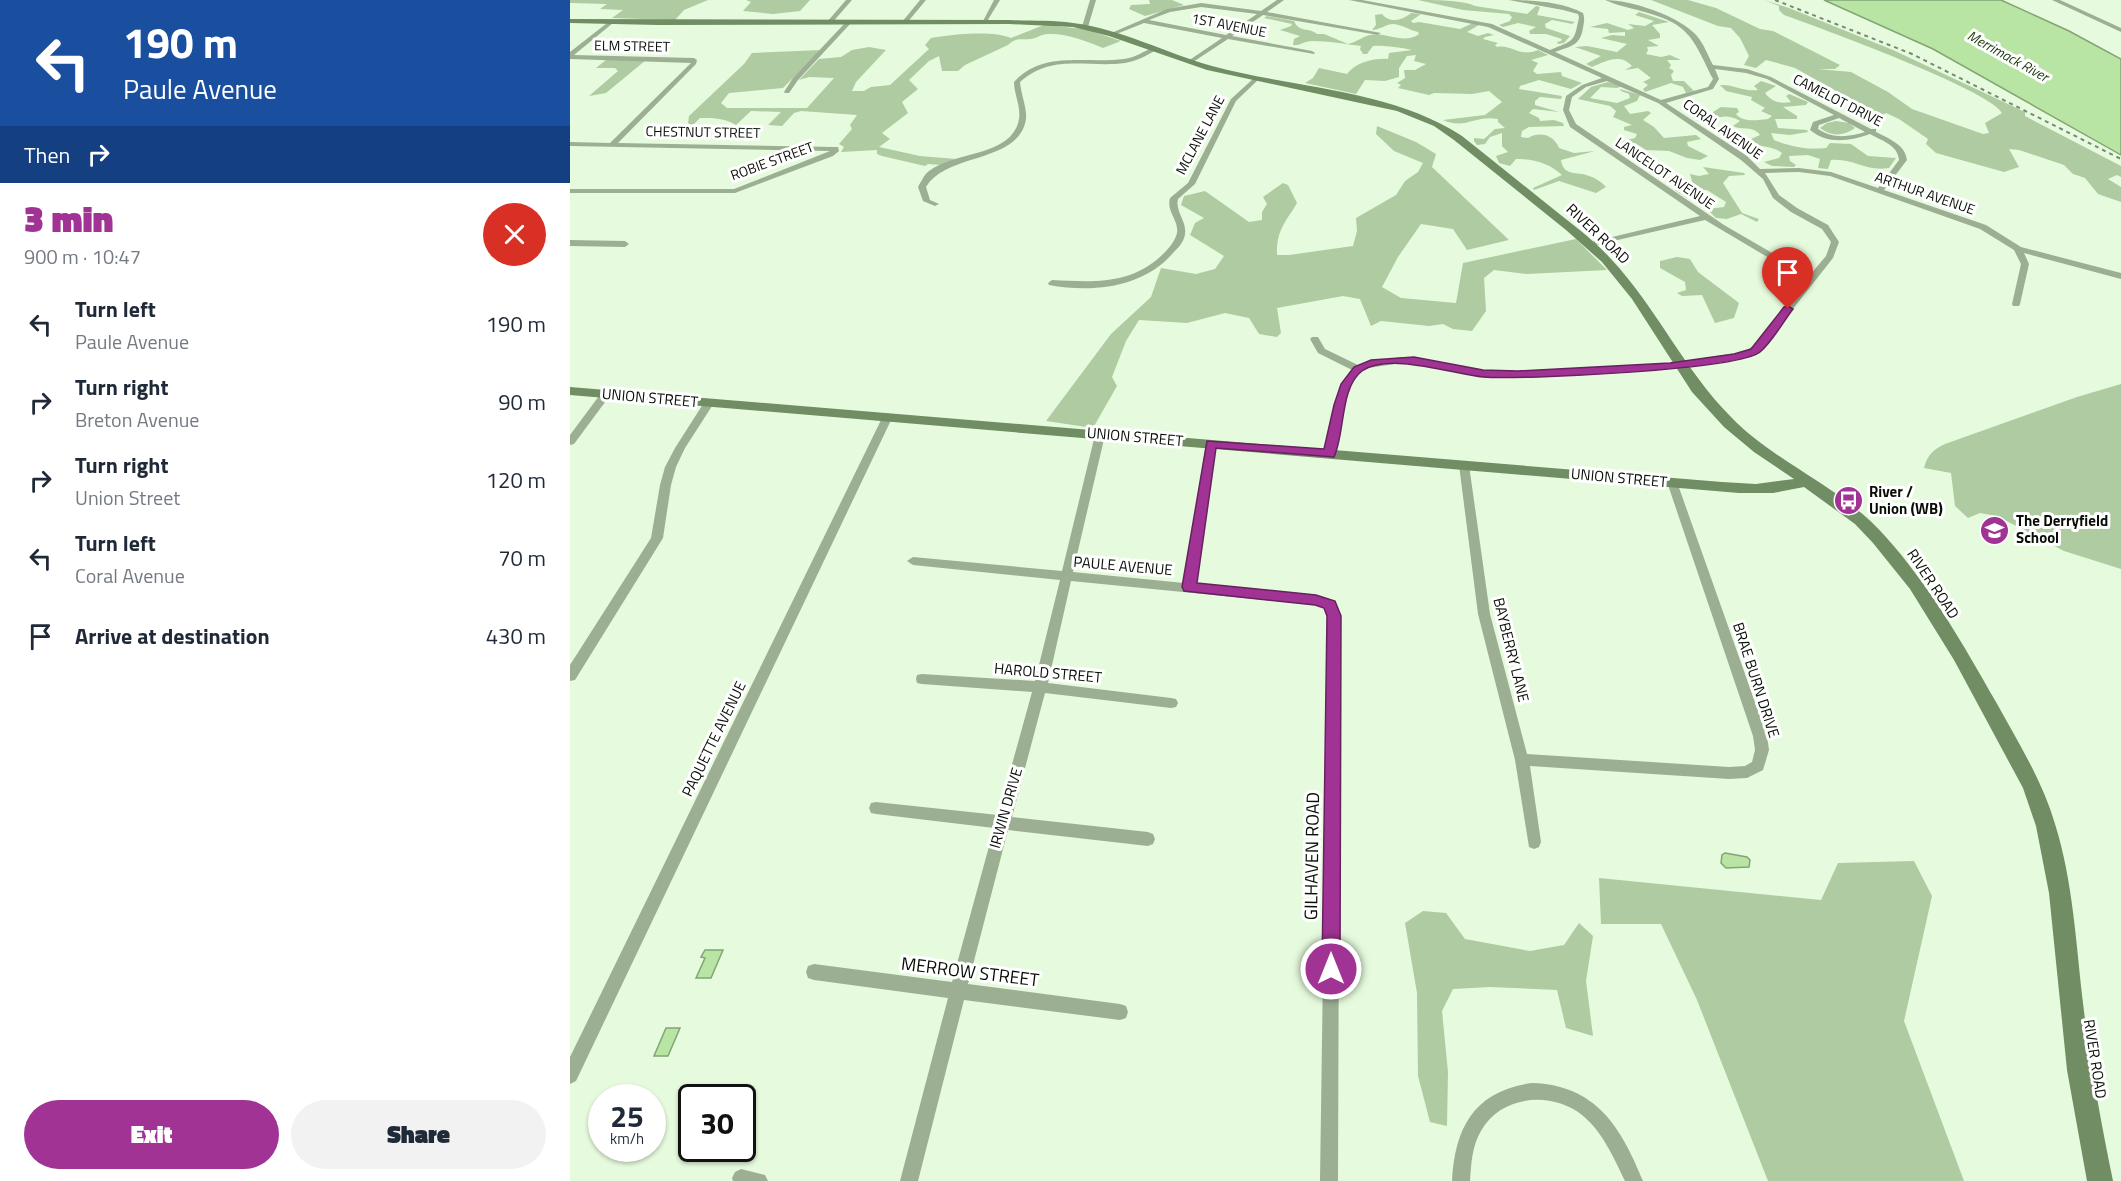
<!DOCTYPE html>
<html lang="en">
<head>
<meta charset="utf-8">
<style>
  body { margin:0; font-family:"Titillium Web",sans-serif; background:#f2f2f3; color:#1f2937; height:100vh; display:flex; flex-direction:column; font-size:22px; white-space:nowrap }
  * { box-sizing:border-box; margin:0 }
  p { font-size:20px; color:#747a83 }
  .icon { flex:none; width:33px; height:33px; fill:none; stroke:currentColor; stroke-width:2; stroke-linecap:round; stroke-linejoin:round }
  .map { position:relative; flex:1; overflow:hidden }
  .side { display:flex; flex-direction:column; background:#fff; width:570px }
  .side>* { flex:none }
  .hud { background:#1a4fa0; color:#fff; overflow:hidden }
  .speed { position:absolute; left:18px; top:1084px; display:flex; gap:12px; font-size:30px; font-weight:700; text-align:center }
  .speed>* { display:grid; place-content:center; width:78px; height:78px; border-radius:50%; background:#fff; box-shadow:0 2px 4px #0004; line-height:1 }
  .speed small { font-size:15px; font-weight:400 }
  .speed .limit { border:3px solid #111; border-radius:9px; background:#fff; color:#111 }
  .pin { position:absolute; display:grid; place-items:center; width:51px; height:51px; color:#fff; margin:-62px -26px; border-radius:50% 50% 50% 0; rotate:-45deg; box-shadow:0 0 6px #0007 }
  .pin .icon { rotate:45deg }
  .me { position:absolute; width:66px; margin:-33px; rotate:0deg; stroke-linejoin:round; filter:drop-shadow(0 0 4px #0008) }
  .turn { display:flex; align-items:center; gap:21px; height:126px; padding:0 24px; font-size:27px }
  .turn .icon { width:78px; height:78px; stroke-width:2.5 }
  .turn b { display:block; font-size:42px; line-height:51px }
  .then { display:flex; align-items:center; height:57px; padding:0 24px; background:#0003; gap:12px; font-size:22px }
  .round { display:grid; place-items:center; flex:none; width:63px; height:63px; border-radius:32px; background:#f2f2f3 }
  .headline { display:flex; align-items:center; justify-content:space-between; height:102px; padding:0 24px }
  h1 { font-size:36px; font-weight:800; line-height:45px; color:#a03393 }
  .primary-button { display:flex; gap:12px; margin-top:auto; padding:12px 24px }
  .primary-button a { flex:1; height:69px; border-radius:36px; background:#a03393; color:#fff; font-size:24px; font-weight:800; line-height:69px; text-align:center }
  .primary-button a+a { background:#f2f2f3; color:#1f2937 }
  ul { padding:0; list-style:none }
  li { display:flex; align-items:center; gap:18px; height:78px; padding:0 24px }
  li div { flex:1 }
  li b { display:block; font-size:22px }
  li em { font-style:normal }
  main { display:flex; flex:1; min-height:0 }
  .map>svg:first-child { display:block }
  .green { fill:#afcba1 }
  .water { fill:#b8e5a3; stroke:#83a474; stroke-width:1.5 }
  .lines { fill:none; stroke-linecap:round; stroke-linejoin:round }
  .street { fill:#9caf93; fill-rule:evenodd }
  .secondary { fill:#718d64; fill-rule:evenodd }
  .rail { stroke:#7a8874; stroke-width:2; stroke-dasharray:4 4; stroke-linecap:butt }
  .route { fill:#a03393; stroke:#682160; stroke-width:1.5 }
  .labels { text-anchor:middle; stroke-width:6; stroke-linejoin:round; paint-order:stroke }
  .far-street-label { font-size:14px; fill:#080e05; stroke:#fff }
  .far-water-label { font-size:14px; font-style:italic; fill:#203c0f; stroke:#fff }
  .street-label { font-size:15px; fill:#080e05; stroke:#fff }
  .poi-label { font-size:15px; font-weight:bold; fill:#080e05; stroke:#fff; text-anchor:start }
  .near-street-label { font-size:18px; fill:#080e05; stroke:#fff }
</style>
</head>
<body>
<main>
<section class="side">
<div class="hud">
<div class="turn"><svg class="icon" aria-label="left" viewBox="0 0 24 24"><path d="M17 20v-9H6M10 6l-5 5 5 5"/></svg><div><b>190 m</b>Paule Avenue</div></div>
<div class="then">Then<svg class="icon" aria-label="right" viewBox="0 0 24 24"><path d="M7 20v-9h11M14 6l5 5-5 5"/></svg></div>
</div>
<div class="headline"><div><h1>3 min</h1><p>900 m · 10:47</p></div><a class="round" style="background:#d93025;color:#fff"><svg class="icon" aria-label="close" viewBox="0 0 24 24"><path d="M6 6l12 12M18 6L6 18"/></svg></a></div>
<ul>
<li><svg class="icon" aria-label="left" viewBox="0 0 24 24"><path d="M17 20v-9H6M10 6l-5 5 5 5"/></svg><div><b>Turn left</b><p>Paule Avenue</p></div><em>190 m</em></li>
<li><svg class="icon" aria-label="right" viewBox="0 0 24 24"><path d="M7 20v-9h11M14 6l5 5-5 5"/></svg><div><b>Turn right</b><p>Breton Avenue</p></div><em>90 m</em></li>
<li><svg class="icon" aria-label="right" viewBox="0 0 24 24"><path d="M7 20v-9h11M14 6l5 5-5 5"/></svg><div><b>Turn right</b><p>Union Street</p></div><em>120 m</em></li>
<li><svg class="icon" aria-label="left" viewBox="0 0 24 24"><path d="M17 20v-9H6M10 6l-5 5 5 5"/></svg><div><b>Turn left</b><p>Coral Avenue</p></div><em>70 m</em></li>
<li><svg class="icon" aria-label="arrive" viewBox="0 0 24 24"><path d="M6 21V4h12l-3 4 3 4H6"/></svg><div><b>Arrive at destination</b></div><em>430 m</em></li>
</ul>
<div class="primary-button"><a>Exit</a><a>Share</a></div>
</section>
<div class="map">
<svg width="1551" height="1181" viewBox="0 0 1551 1181">
  <rect width="100%" height="100%" fill="#e6fbdd"/>
  <g class="green">
    <path d="M0,0H138L114,10L105,20L42,18L53,10L30,9L37,4L0,3Z"/>
    <path d="M176,0H240L230,11L203,14L173,11L181,2Z"/>
    <path d="M579,0H602L614,5L575,16L559,9L561,5L580,4Z"/>
    <path d="M848,0C862,0 894,0 905,6L957,14L966,6L970,7L967,15L1005,22L1002,24L982,20L975,24L976,28L1000,36L994,43L988,44L987,42L991,41L992,39L976,34H960L959,31L966,27L948,23L933,27L929,25L940,21L942,17L939,14L893,10Z"/>
    <path d="M1081,0H1118L1146,8L1190,29L1203,31L1270,65L1265,69H1248L1281,72L1318,92L1342,109L1413,134L1419,133L1415,123L1432,113C1420,90 1248,27 1214,15L1209,10V6L1194,0L1219,8L1323,50L1455,112V116L1551,166V177L1547,175L1538,179L1551,187V202L1528,194L1515,178L1503,174L1494,165L1449,150L1439,149L1449,167L1434,172L1366,153L1356,144L1358,139L1329,119L1316,113L1311,116L1225,68L1196,60L1186,68L1174,65L1179,56L1170,38L1161,28L1148,26Z"/>
    <path d="M1069,12L1099,22L1082,25L1090,34V38L1078,40L1089,46L1077,47L1078,50L1076,54L1091,57L1100,55L1111,60H1097L1101,65L1099,68L1104,71L1101,75L1103,81H1114L1124,91L1116,93L1113,87L1101,83L1075,92L1073,89L1078,85L1073,82L1081,78L1068,68L1055,70L1062,66C1050,53 1036,61 1022,67L1016,64L1031,56L1005,47L1017,46L1047,52L1057,44L1031,38L1042,35L1055,36V32L1039,33L1038,29L1020,27L1037,23L1058,30L1064,28L1058,24L1075,26L1084,21L1065,15Z"/>
    <path d="M841,13L851,14L841,21L843,23L849,22L890,29L903,23L909,25L897,32L908,36L918,33L924,35L915,37L913,39L928,43L925,45L927,47C942,44 949,58 968,50L978,55L961,60L968,63L963,71L967,74L991,72L992,76L1012,83L1001,89L969,80L950,86L949,89L992,96L991,99L970,97L965,101V105L989,112L963,109L959,113L969,118L970,121L984,120L993,123L994,126L959,127L952,131L951,137L958,138C970,131 984,135 989,148L1004,153L1025,151L991,160C993,177 1008,171 1019,176C1025,178 1032,182 1036,187L1026,193L989,181L964,190L963,188L992,175C979,163 963,159 946,159L940,166L929,163L926,156L938,152L932,146V133L920,137L915,144L907,145L904,141V138L914,139L925,129L935,128L928,122V119C904,115 896,130 873,120L915,115L932,102L919,91L902,94L864,93L859,95L828,88L831,85L827,83L835,78L834,70H845L856,64L844,61L846,55L837,56L829,68V77L815,81L795,80L786,94L735,83L743,78L749,68L777,74C786,62 805,58 818,59L819,53L842,50C833,48 812,45 803,46L797,54H793L790,49L791,46C776,44 757,41 742,41C734,41 731,46 723,45L724,39L730,36L710,30L721,26L722,24L694,18L697,16L724,21C729,33 739,27 747,34H754L778,44C787,42 793,36 801,35C817,32 834,45 849,34L848,32C839,30 831,24 822,24C815,25 809,30 802,30L806,25L805,15L812,14C820,24 833,20 841,13Z"/>
    <path d="M474,25L515,29L551,41L533,48C516,41 496,33 478,34C471,34 466,39 460,39C450,40 446,37 438,45L395,65L388,71H372L369,56L359,61L339,80L348,89L332,102L338,113L312,133L320,139L309,147L350,156L387,159L371,165L358,164L355,166L312,156L307,154V150L271,152L274,147L269,144L282,129L280,125L287,115L231,111L224,113L212,126L198,125L211,112L181,111L166,125C155,118 143,118 130,118L122,126L118,123L119,116L174,64L182,53L251,50L213,88L159,93L151,103L157,108H237L264,78L239,77L229,80L249,59L271,57L282,50L299,47L316,50L286,82L282,91H294L301,87L320,85L359,49L355,45L361,38C381,34 424,30 441,38Z"/>
    <path d="M36,60H76L36,93L19,96L48,71L45,68H26Z"/>
    <path d="M1191,81L1206,86L1195,93C1202,102 1210,104 1221,102L1216,96L1219,94L1238,102L1236,105L1213,107L1227,116V119H1205L1208,128L1237,130L1238,132L1220,135L1201,133L1204,140C1222,147 1237,150 1256,148L1260,143L1281,144L1298,156L1326,158L1319,168C1294,172 1285,158 1261,160L1258,169L1248,168L1250,159L1238,155L1219,156L1220,161L1226,165L1224,167L1202,166L1194,162L1209,158L1212,153C1205,147 1179,143 1170,144L1190,135C1183,125 1172,131 1163,126L1170,121C1154,112 1147,119 1131,123L1122,117L1143,112L1151,107L1167,108L1169,112L1166,114C1173,123 1188,120 1198,119L1202,116L1191,111L1195,108L1181,100L1182,97L1156,91L1150,85C1163,84 1174,92 1188,90L1184,86Z"/>
    <path d="M1038,82L1052,86L1047,88L1031,87L1020,98L1047,103L1060,98L1059,94L1051,91L1050,89L1070,95L1067,101L1054,106L1060,114L1078,111L1081,113L1073,120L1084,127L1094,138L1126,135L1131,139L1117,142L1118,146L1138,156L1130,160L1117,158L1099,151L1076,150L1065,143L1048,145L1047,142L1065,138L1067,134L1054,130V127L1062,125L1043,117L1046,111L1040,106L1008,99L1021,87Z"/>
    <path d="M1266,121L1279,123L1285,128C1274,136 1261,137 1250,128L1257,123Z"/>
    <path d="M807,126L846,142L866,154L862,167L939,240L897,250L883,229L851,224L828,257L812,287L831,298L886,303L893,263L1006,239L1037,270L957,274L924,270L914,278L916,311L902,331L883,329L873,324L859,326L811,321L801,326L790,299L773,296L707,308L711,333L707,337L689,334L679,318L655,313L617,323L569,320L556,341L542,377L547,386L523,428L476,421L541,334L581,297L591,268L626,274L645,269L654,256L620,235L625,223L634,218L611,205L614,196L635,191L679,222L692,220V212L697,204L693,197L713,183L718,185L727,203C715,223 706,231 707,255H719L783,246L787,231L786,218L826,195L835,181L848,172L853,163L824,151L806,134Z"/>
    <path d="M1133,167L1174,173L1175,175L1159,176L1153,183L1172,213L1189,219L1187,222L1171,214L1157,219L1146,218L1137,209L1154,207L1156,202L1137,190L1125,191L1123,195L1117,198L1105,190L1123,185L1120,174L1129,176L1139,174Z"/>
    <path d="M1107,257L1120,259L1128,272L1169,303L1164,318L1145,323L1132,295L1112,296L1107,293L1116,290L1115,282L1090,268V261Z"/>
    <path d="M1551,384V569L1494,551L1427,516L1410,513L1398,518L1385,506L1381,473L1354,468C1357,455 1364,449 1375,444L1507,397Z"/>
    <path d="M1344,861L1362,896L1334,1021L1394,1181H1198L1127,1000L1091,924H1031L1029,878L1251,900L1268,863Z"/>
    <path d="M853,911L876,913L895,939L960,951L994,945L1009,923L1023,936L1016,981L1023,1036L996,1028L987,990L920,987L883,989L872,1011L878,1072L877,1126L860,1122L848,1076L847,993L835,923Z"/>
  </g>
  <g class="water">
    <path d="M1254,0H1431L1499,31L1551,59V155L1363,49Z"/>
    <path d="M1155,853L1177,857L1180,860L1179,867L1156,868L1151,863L1152,855Z"/>
    <path d="M135,950H153L141,978H126L135,958L131,957Z"/>
    <path d="M96,1028H110L98,1056H84Z"/>
  </g>
  <g class="lines">
    <g class="street">
      <path d="M276,0H282L261,24H257V22Z"/>
      <path d="M350,0H356L336,24H332V22Z"/>
      <path d="M424,0H430L416,23H412Z"/>
      <path d="M520,0H526L518,27L515,29L512,27Z"/>
      <path d="M707,0H714L697,12L811,33L808,35L693,15L662,36L742,51L745,53L744,54L658,39L620,64L617,62L618,61L652,38L574,23L544,35L539,34L597,9L631,3L691,11ZM631,7L687,14L656,35L579,20L600,12Z"/>
      <path d="M779,0H792L922,24L980,50C1004,40 1004,43 1009,17L1008,14L993,10L939,0C962,0 993,2 1013,13C1015,19 1014,22 1013,28C1010,46 1001,46 985,52L1091,100L1138,87L1143,79C1122,37 1120,24 1071,11C1060,8 1046,5 1035,0C1061,0 1110,16 1127,36C1134,44 1138,56 1143,65L1177,69L1201,77L1301,129H1306V132C1319,139 1335,144 1337,160L1314,190L1416,225L1451,247L1551,273V279L1454,253L1459,264L1450,304L1449,306H1443L1442,304L1451,264L1444,250L1410,229L1260,176L1229,172L1195,173L1209,195L1227,208L1258,225L1269,242L1263,258L1192,348L1177,357L1100,369L948,377L913,376L832,363L798,368L791,371L782,384L774,405L764,454L763,456H755L754,454C760,424 764,395 782,370L748,353L740,339L742,337H748L755,349L788,365L796,362L832,357L913,370L948,371L1100,363L1174,352L1186,344L1236,280L1135,220L1017,247V243L1130,216L1000,127L993,110L996,96L1012,85L1032,78L918,27ZM1145,69L1176,73L1197,79L1264,115L1243,122L1240,130C1258,145 1280,141 1300,134C1312,141 1328,145 1329,160L1308,188L1261,172L1229,168L1190,169L1177,156L1096,103L1143,89L1149,79ZM1037,81L1088,103L1171,160L1193,179L1203,198L1221,212L1252,229L1261,242L1256,256L1240,275L1154,225L1006,124L999,110L1002,97L1016,87ZM1269,118L1295,132C1278,137 1263,139 1248,129L1249,125Z"/>
      <path d="M1482,0H1490L1551,28V32Z"/>
      <path d="M41,20L43,23L4,55L124,58L127,60L126,64L48,143L265,147H268L269,151L263,156L165,193H0V189H164L260,151L0,146V142L40,143L121,63L0,59V52Z"/>
      <path d="M276,22L281,23L228,80L219,93H215L214,92L223,78Z"/>
      <path d="M584,47L587,49L586,50C576,56 567,61 555,63C517,68 482,53 450,82C451,95 457,107 456,119C449,164 377,152 356,187L360,200L369,204L365,206L353,201L348,187C350,183 353,178 355,175C378,150 442,159 449,119C451,107 444,94 444,82C473,50 515,64 554,59C565,58 574,51 584,47Z"/>
      <path d="M684,78L689,79L666,101L625,184L608,199C605,212 617,221 615,234C614,242 608,248 603,253C573,288 522,293 479,285L478,283L482,280C522,282 560,285 591,256C597,250 605,242 607,233C609,220 596,212 600,198L618,183L661,99Z"/>
      <path d="M0,240L55,241L59,244L55,247L0,246Z"/>
      <path d="M36,391L41,394L4,444L0,445V435L32,392Z"/>
      <path d="M139,400L144,403L115,448L106,467L101,485L93,538L5,680L0,681V665L81,538L90,485L95,467L105,448L135,401Z"/>
      <path d="M318,413L323,416L6,1081L0,1084V1057L313,416Z"/>
      <path d="M530,432L535,435L503,572L614,583L636,443L641,440L646,443L625,584L746,595L764,602L770,616L768,1181H750L758,616L755,608L745,605L501,581L478,683L601,698L606,699L608,703L606,707L601,708L475,693L442,817L578,832L583,834L585,839L583,844L578,846L438,830L398,984L550,1004L556,1006L558,1012L556,1018L550,1020L394,1000L348,1181H330L378,998L244,980L238,978L236,972L238,966L244,964L382,982L424,828L306,814L301,813L299,808L301,803L306,802L428,815L462,692L352,684L347,683L346,679L347,675L352,674L465,681L490,580L343,565L337,561L343,557L492,571L525,435Z"/>
      <path d="M894,461L899,465L920,614L957,754L1159,767L1175,766L1182,762L1185,750L1183,736L1097,482L1102,478L1107,482L1197,736L1199,750L1193,770L1177,778L1159,779L960,766L971,842L969,847L964,849L959,847L945,760L908,614L889,465Z"/>
      <path d="M962,1083C1026,1085 1051,1127 1073,1181H1055C1044,1158 1032,1131 1012,1115C981,1091 931,1095 911,1131C902,1146 901,1164 900,1181H882C885,1126 905,1091 962,1083Z"/>
      <path d="M171,1169L195,1175L198,1181H163L162,1178L165,1172Z"/>
    </g>
    <path class="secondary" d="M0,19L439,20C460,21 482,20 503,23C551,29 596,53 642,66C723,88 821,89 892,136C922,160 952,184 982,208C1002,224 1024,240 1041,259C1087,308 1114,370 1162,418C1207,464 1272,487 1315,536C1360,586 1393,644 1426,702C1448,742 1472,780 1485,824C1503,881 1506,944 1513,1003C1520,1063 1531,1122 1543,1181H1517L1497,1070L1479,893L1466,826L1453,788L1384,660L1340,589L1303,543L1285,524L1234,487L1203,493H1169L0,395V387L1152,482L1186,484L1224,479L1184,452L1154,427L1122,392L1062,299L1032,262L996,230L884,140L864,126L827,111L637,70L539,36L503,27L439,24L88,25L0,23Z"/>
    <path class="rail" d="M1205,0L1342,54L1551,159"/>
  </g>
  <path class="route" d="M1218,306L1223,309C1213,322 1202,342 1190,352C1168,370 950,380 913,377C883,374 819,352 792,371C770,387 775,434 764,457L646,448L627,583L746,595L765,601L771,616L770,969L767,976L761,978L754,976L752,969L757,616L754,608L745,605L614,591L612,587L637,441L754,449L764,405L771,384L784,367L801,360L844,357L913,370L948,371L1100,363L1164,354L1181,349L1214,307Z"/>
  <defs>
    <symbol id="bus-disc" viewBox="-11 -11 22 22"><circle r="9.5" fill="#a03393" stroke="#fff"/><path d="M-5-6H5V4H4V6H2V4H-2V6H-4V4H-5ZM-3.5-4V0h7V-4ZM-3.5 1.2v1.5H-2V1.2ZM2 1.2v1.5H3.5V1.2Z" fill="#fff"/></symbol>
    <symbol id="school-disc" viewBox="-11 -11 22 22"><circle r="9.5" fill="#a03393" stroke="#fff"/><path d="M0-5L7-2L0 1L-7-2ZM-4 1L0 2.5L4 1V4Q0 6-4 4Z" fill="#fff"/></symbol>
  </defs>
  <g fill-rule="evenodd">
    <use href="#bus-disc" x="1262" y="484" width="33" height="33"/>
    <use href="#school-disc" x="1408" y="514" width="33" height="33"/>
  </g>
  <g class="labels">
    <g class="far-street-label">
      <text transform="translate(659 25) rotate(11)" y="5">1ST AVENUE</text>
      <text transform="translate(62 46) rotate(1)" y="5">ELM STREET</text>
      <text transform="translate(1268 100) rotate(27)" y="5">CAMELOT DRIVE</text>
      <text transform="translate(1153 129) rotate(35)" y="5">CORAL AVENUE</text>
      <text transform="translate(133 132) rotate(1)" y="5">CHESTNUT STREET</text>
      <text transform="translate(630 135) rotate(-62)" y="5">MCLANE LANE</text>
      <text transform="translate(202 161) rotate(-20)" y="5">ROBIE STREET</text>
      <text transform="translate(1095 173) rotate(34)" y="5">LANCELOT AVENUE</text>
      <text transform="translate(1355 193) rotate(19)" y="5">ARTHUR AVENUE</text>
    </g>
    <g class="far-water-label">
      <text transform="translate(1438 56) rotate(29)" y="5">Merrimack River</text>
    </g>
    <g class="street-label">
      <text transform="translate(1028 234) rotate(43)" y="5">RIVER ROAD</text>
      <text transform="translate(80 398) rotate(5)" y="5">UNION STREET</text>
      <text transform="translate(565 437) rotate(5)" y="5">UNION STREET</text>
      <text transform="translate(1049 478) rotate(5)" y="5">UNION STREET</text>
      <text transform="translate(553 566) rotate(5)" y="5">PAULE AVENUE</text>
      <text transform="translate(1363 584) rotate(56)" y="5">RIVER ROAD</text>
      <text transform="translate(941 650) rotate(76)" y="5">BAYBERRY LANE</text>
      <text transform="translate(478 673) rotate(5)" y="5">HAROLD STREET</text>
      <text transform="translate(1186 680) rotate(72)" y="5">BRAE BURN DRIVE</text>
      <text transform="translate(144 739) rotate(-64)" y="5">PAQUETTE AVENUE</text>
      <text transform="translate(436 808) rotate(-74)" y="5">IRWIN DRIVE</text>
      <text transform="translate(1525 1059) rotate(81)" y="5">RIVER ROAD</text>
    </g>
    <g class="poi-label">
      <text x="1299" y="497">River /<tspan x="1299" dy="17">Union (WB)</tspan></text>
      <text x="1446" y="526">The Derryfield<tspan x="1446" dy="17">School</tspan></text>
    </g>
    <g class="near-street-label">
      <text transform="translate(742 856) rotate(-89)" y="6">GILHAVEN ROAD</text>
      <text transform="translate(400 972) rotate(7)" y="6">MERROW STREET</text>
    </g>
  </g>
</svg>
<div class="speed"><div>25<small>km/h</small></div><div class="limit">30</div></div>
<div class="pin" style="left:1218px;top:309px;background:#d93025"><svg class="icon" aria-label="arrive" viewBox="0 0 24 24"><path d="M6 21V4h12l-3 4 3 4H6"/></svg></div>
<svg class="me" style="left:761px;top:969px" viewBox="-20 -20 40 40"><circle r="17" fill="#a03393" stroke="#fff" stroke-width="3"/><path d="M0-11L8 9 0 5-8 9z" fill="#fff"/></svg>
</div>
</main>
</body>
</html>
